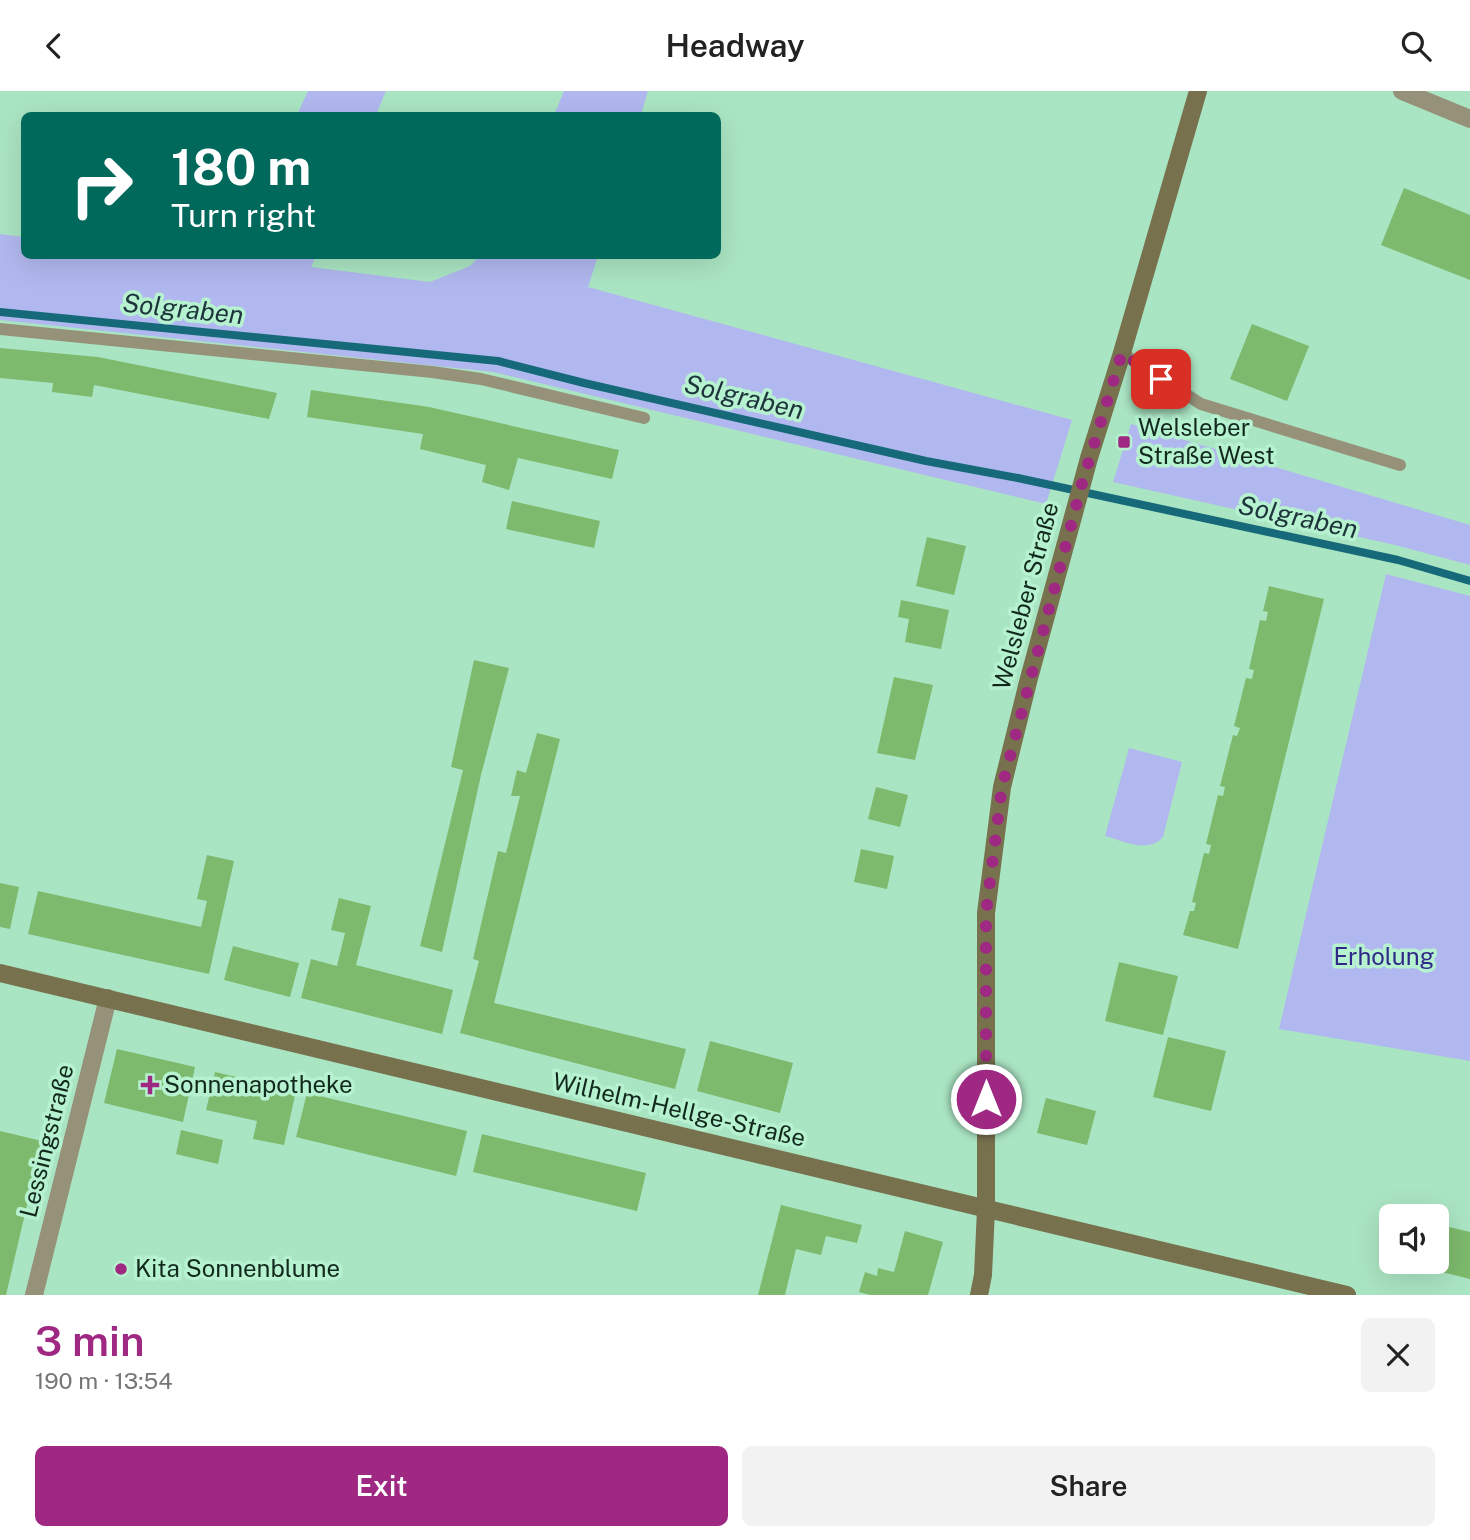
<!DOCTYPE html>
<html lang="en">
<head>
<meta charset="utf-8">
<style>
  body { margin:0; font-family:"Public Sans",sans-serif; background:#f2f2f2; color:#222; height:100vh; display:flex; flex-direction:column; font-size:26px; white-space:nowrap }
  * { box-sizing:border-box; margin:0 }
  p { font-size:23px; color:#767676 }
  .icon { flex:none; width:38px; height:38px; fill:none; stroke:currentColor; stroke-width:2; stroke-linecap:round; stroke-linejoin:round }
  .map { position:relative; height:1204px; overflow:hidden }
  .sheet { display:flex; flex-direction:column; background:#fff; flex:1 }
  .sheet>* { flex:none }
  .top-card { position:absolute; left:21px; top:21px; width:700px; height:147px; border-radius:10px; box-shadow:0 7px 28px #0002; background:#00695c; color:#fff; overflow:hidden }
  .fabs { position:absolute; left:1379px; top:1113px; display:grid; gap:14px }
  .fabs a { display:grid; place-items:center; width:70px; height:70px; border-radius:10px; background:#fff; box-shadow:0 7px 28px #0002; font-size:35px }
  .pin { position:absolute; display:grid; place-items:center; width:60px; height:60px; color:#fff; margin:-30px; border-radius:14px; box-shadow:0 4px 10px #0006 }
  .me { position:absolute; width:77px; margin:-38px; rotate:0deg; stroke-linejoin:round; filter:drop-shadow(0 0 5px #0008) }
  .turn { display:flex; align-items:center; gap:24px; height:147px; padding:0 35px; font-size:32px }
  .turn .icon { width:91px; height:91px; stroke-width:2.5 }
  .turn b { display:block; font-size:49px; line-height:60px }
  .round { display:grid; place-items:center; flex:none; width:74px; height:74px; border-radius:10px; background:#f2f2f2 }
  .overview { display:flex; align-items:center; justify-content:space-between; height:119px; padding:0 35px }
  h1 { font-size:42px; font-weight:600; line-height:52px; color:#9e2882 }
  .primary-button { display:flex; gap:14px; margin-top:auto; padding:14px 35px }
  .primary-button a { flex:1; height:80px; border-radius:10px; background:#9e2882; color:#fff; font-size:28px; font-weight:600; line-height:80px; text-align:center }
  .primary-button a+a { background:#f2f2f2; color:#222 }
  header { display:flex; justify-content:space-between; align-items:center; height:91px; padding:0 35px; background:#fff; font-size:32px; font-weight:600 }
  .map>svg:first-child { display:block }
  .green { fill:#b1b8ef }
  .lines { fill:none; stroke-linecap:round; stroke-linejoin:round }
  .stream { stroke:#166979; stroke-width:8 }
  .building { fill:#7dba6d }
  .lane { stroke:#96927a; stroke-width:12 }
  .street { stroke:#96927a; stroke-width:18 }
  .secondary { stroke:#77714e; stroke-width:18 }
  .route { stroke:#9e2882; stroke-width:12; stroke-dasharray:0 21.6 }
  .poi-dot { fill:#9e2882; stroke:#b6f2d0; stroke-width:2.5 }
  .labels { text-anchor:middle; stroke-width:7; stroke-linejoin:round; paint-order:stroke }
  .poi-label { font-size:24px; fill:#12291d; stroke:#b6f2d0; text-anchor:start }
  .street-label { font-size:24px; fill:#12291d; stroke:#b6f2d0 }
  .park-label { font-size:24px; fill:#312989; stroke:#b6f2d0 }
  .water-label { font-size:26px; font-style:italic; fill:#1d343b; stroke:#b6f2d0 }
</style>
</head>
<body>
<header><svg class="icon" aria-label="back" viewBox="0 0 24 24"><path d="M15 5l-7 7 7 7"/></svg>Headway<svg class="icon" aria-label="search" viewBox="0 0 24 24"><circle cx="10" cy="10" r="6"/><path d="M15 15l6 6"/></svg></header>
<div class="map">
<svg width="1470" height="1204" viewBox="0 0 1470 1204">
  <rect width="100%" height="100%" fill="#aae5c3"/>
  <g class="green">
    <path d="M308,0H386L376,24H297Z"/>
    <path d="M564,0H648L641,24H554Z"/>
    <path d="M0,143L24,146V164L316,165L311,176L430,191L470,175L480,165H598L588,196L1072,329L1046,413L493,281L0,229Z"/>
    <path d="M1131,333L1470,434V474L1395,454L1113,391Z"/>
    <path d="M1386,483L1470,505V970L1279,938Z"/>
    <path d="M1129,657L1182,671L1163,746C1148,763 1124,750 1105,745Z"/>
  </g>
  <g class="lines">
    <path class="stream" d="M0,221L498,270L584,292L926,370L1018,387L1398,469L1470,490"/>
  </g>
  <g class="building">
    <path d="M1404,97L1470,124V189L1381,154Z"/>
    <path d="M1252,233L1309,255L1287,310L1230,288Z"/>
    <path d="M0,257L98,266L277,302L269,328L94,294L92,306L52,301L53,292L0,287Z"/>
    <path d="M311,299L429,316L619,359L612,388L518,367L509,399L482,391L486,374L420,358L423,343L307,326Z"/>
    <path d="M512,410L600,430L594,457L506,438Z"/>
    <path d="M927,446L966,455L954,504L916,495Z"/>
    <path d="M1269,495L1324,508L1238,858L1183,844L1190,820H1194L1196,812L1192,811L1204,762L1209,763L1210,759L1211,754L1206,753L1218,704L1223,705L1225,696L1220,695L1233,644L1237,645L1240,637L1234,635L1246,587L1252,588L1254,579L1249,578L1260,529L1266,530L1268,521L1263,520Z"/>
    <path d="M901,509L949,519L941,558L905,551L909,528L898,526Z"/>
    <path d="M474,569L509,577L481,684L442,861L420,855L463,679L451,676Z"/>
    <path d="M894,586L933,594L915,669L877,662Z"/>
    <path d="M537,642L560,648L494,912L686,958L675,998L460,942L479,870L473,868L498,760L506,762L520,705H511L517,679L526,682Z"/>
    <path d="M876,696L908,704L900,736L868,728Z"/>
    <path d="M861,758L894,765L887,798L854,791Z"/>
    <path d="M207,764L234,770L209,883L28,843L38,800L201,836L207,810L197,808Z"/>
    <path d="M0,792L19,796L10,838L0,836Z"/>
    <path d="M339,807L371,815L356,874L453,899L442,943L301,907L311,868L337,875L345,842L331,839Z"/>
    <path d="M233,855L299,872L290,906L224,889Z"/>
    <path d="M1119,871L1178,885L1163,944L1105,930Z"/>
    <path d="M1168,946L1226,960L1211,1020L1153,1006Z"/>
    <path d="M710,950L793,972L780,1022L697,1000Z"/>
    <path d="M117,958L195,976L183,1031L104,1012Z"/>
    <path d="M215,981L296,1000L284,1054L253,1048L257,1030L206,1019Z"/>
    <path d="M307,1002L467,1040L456,1085L296,1046Z"/>
    <path d="M1046,1007L1096,1020L1087,1054L1037,1042Z"/>
    <path d="M181,1039L223,1049L218,1073L176,1063Z"/>
    <path d="M0,1040L42,1050L6,1204H0Z"/>
    <path d="M482,1043L646,1082L637,1120L473,1081Z"/>
    <path d="M781,1114L862,1134L857,1152L826,1145L821,1164L796,1158L785,1204H758Z"/>
    <path d="M1437,1133L1470,1141V1188L1406,1172L1437,1171Z"/>
    <path d="M905,1140L943,1151L928,1204H870L859,1201L865,1181L877,1185L878,1177L894,1181Z"/>
  </g>
  <g class="lines">
    <g class="lane">
      <path d="M0,238L432,281L481,288L644,327"/>
      <path d="M1122,262L1201,313L1400,374"/>
    </g>
    <g class="street">
      <path d="M1402,0L1470,28"/>
      <path d="M34,1204L108,907"/>
    </g>
    <g class="secondary">
      <path d="M0,882L1347,1204"/>
      <path d="M979,1204L983,1184L986,1118V822L1002,696L1028,591L1089,367L1122,262L1198,0"/>
    </g>
  </g>
  <g class="lines">
    <path class="route" d="M986,1008V822L1002,696L1083,389L1122,262L1161,288"/>
  </g>
  <g class="poi-dot">
    <rect x="1117" y="344" width="14" height="14" rx="3.5"/>
    <path d="M146.5 983.5h7v7h7v7h-7v7h-7v-7h-7v-7h7z"/>
    <circle cx="121" cy="1178" r="7"/>
  </g>
  <g class="labels">
    <g class="poi-label">
      <text x="1138" y="345">Welsleber<tspan x="1138" dy="28">Straße West</tspan></text>
      <text x="164" y="1002">Sonnenapotheke</text>
      <text x="135" y="1186">Kita Sonnenblume</text>
    </g>
    <g class="street-label">
      <text transform="translate(1026 505) rotate(-75)" y="8">Welsleber Straße</text>
      <text transform="translate(679 1019) rotate(13)" y="8">Wilhelm-Hellge-Straße</text>
      <text transform="translate(47 1050) rotate(-76)" y="8">Lessingstraße</text>
    </g>
    <g class="park-label">
      <text x="1384" y="874">Erholung</text>
    </g>
    <g class="water-label">
      <text transform="translate(183 218) rotate(6)" y="9">Solgraben</text>
      <text transform="translate(744 306) rotate(13)" y="9">Solgraben</text>
      <text transform="translate(1298 426) rotate(12)" y="9">Solgraben</text>
    </g>
  </g>
</svg>
<div class="fabs">
<a><svg class="icon" aria-label="sound" viewBox="0 0 24 24"><path d="M4 9h4l5-4v14l-5-4H4zM17 9q2 3 0 6"/></svg></a>
</div>
<div class="pin" style="left:1161px;top:288px;background:#d93025"><svg class="icon" aria-label="arrive" viewBox="0 0 24 24"><path d="M6 21V4h12l-3 4 3 4H6"/></svg></div>
<svg class="me" style="left:986px;top:1008px" viewBox="-20 -20 40 40"><circle r="17" fill="#9e2882" stroke="#fff" stroke-width="3"/><path d="M0-11L8 9 0 5-8 9z" fill="#fff"/></svg>
<div class="top-card">
<div class="turn"><svg class="icon" aria-label="right" viewBox="0 0 24 24"><path d="M7 20v-9h11M14 6l5 5-5 5"/></svg><div><b>180 m</b>Turn right</div></div>
</div>
</div>
<section class="sheet">
<div class="overview"><div><h1>3 min</h1><p>190 m · 13:54</p></div><a class="round"><svg class="icon" aria-label="close" viewBox="0 0 24 24"><path d="M6 6l12 12M18 6L6 18"/></svg></a></div>
<div class="primary-button"><a>Exit</a><a>Share</a></div>
</section>
</body>
</html>
